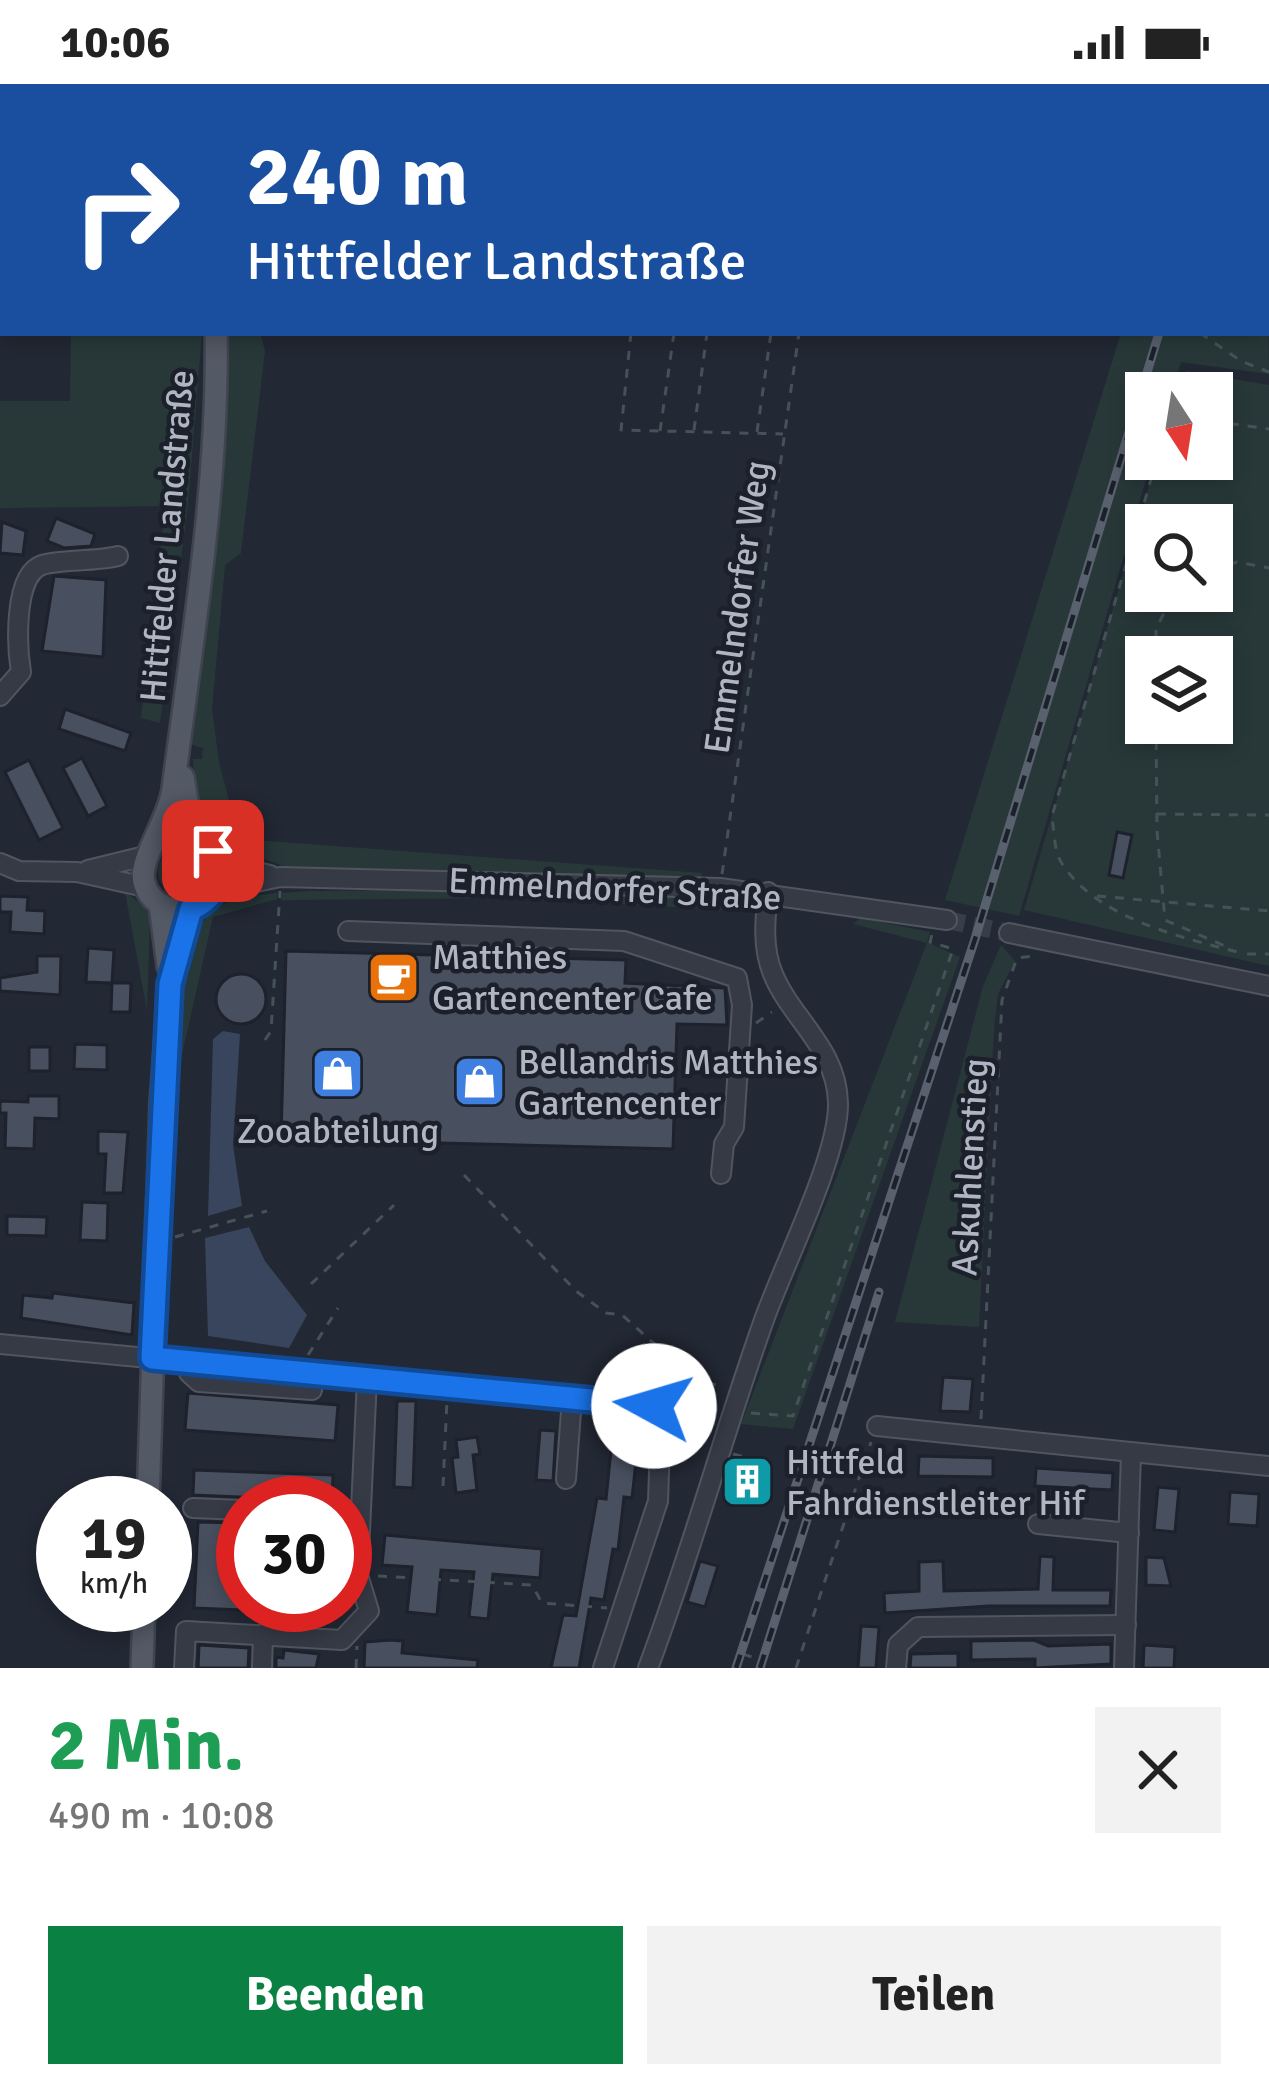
<!DOCTYPE html>
<html lang="de">
<head>
<meta charset="utf-8">
<style>
  body { margin:0; font-family:Signika,sans-serif; background:#f2f2f2; color:#222; height:100vh; display:flex; flex-direction:column; font-size:45px; white-space:nowrap }
  * { box-sizing:border-box; margin:0 }
  p { font-size:39px; color:#767676 }
  .icon { flex:none; width:66px; height:66px; fill:none; stroke:currentColor; stroke-width:2; stroke-linecap:round; stroke-linejoin:round }
  .map { position:relative; height:1584px; overflow:hidden }
  .details { display:flex; flex-direction:column; background:#fff; flex:1 }
  .details>* { flex:none }
  .hud { position:absolute; left:0px; top:0px; width:1269px; height:252px; box-shadow:0 6px 18px #0003; background:#1a4fa0; color:#fff; overflow:hidden }
  .needle { width:78px; rotate:168deg }
  .tools { position:absolute; left:1125px; top:288px; display:grid; gap:24px }
  .tools a { display:grid; place-items:center; width:108px; height:108px; border-radius:0px; background:#fff; box-shadow:0 6px 18px #0003; font-size:60px }
  .speed { position:absolute; left:36px; top:1392px; display:flex; gap:24px; font-size:60px; font-weight:700; text-align:center }
  .speed>* { display:grid; place-content:center; width:156px; height:156px; border-radius:50%; background:#fff; box-shadow:0 6px 18px #0003; line-height:1 }
  .speed small { font-size:30px; font-weight:400 }
  .speed .limit { border:18px solid #d22; background:#fff; color:#111 }
  .pin { position:absolute; display:grid; place-items:center; width:102px; height:102px; color:#fff; margin:-51px; border-radius:24px; box-shadow:0 6px 18px #0006 }
  .me { position:absolute; width:132px; margin:-66px; rotate:276deg; stroke-linejoin:round; filter:drop-shadow(0 0 9px #0008) }
  .turn { display:flex; align-items:center; gap:42px; height:252px; padding:0 48px; font-size:54px }
  .turn .icon { width:156px; height:156px; stroke-width:2.5 }
  .turn b { display:block; font-size:84px; line-height:102px }
  .round { display:grid; place-items:center; flex:none; width:126px; height:126px; border-radius:0px; background:#f2f2f2 }
  .overview { display:flex; align-items:center; justify-content:space-between; height:204px; padding:0 48px }
  h1 { font-size:72px; font-weight:800; line-height:90px; color:#1e9e55 }
  .cta { display:flex; gap:24px; margin-top:auto; padding:24px 48px }
  .cta a { flex:1; height:138px; border-radius:0px; background:#0b8043; color:#fff; font-size:48px; font-weight:800; line-height:138px; text-align:center }
  .cta a+a { background:#f2f2f2; color:#222 }
  .status { display:flex; justify-content:space-between; align-items:center; height:84px; padding:0 60px; background:#fff; direction:ltr }
  .status svg { height:33px; fill:currentColor }
  .map>svg:first-child { display:block }
  .green { fill:#283839; fill-rule:evenodd }
  .water { fill:#39455c }
  .building { fill:#484f5e; stroke:#1d222c; stroke-width:3 }
  .lines { fill:none; stroke-linecap:round; stroke-linejoin:round }
  .minor-tunnel { stroke:#373d49; stroke-width:18; stroke-dasharray:18 9; stroke-linecap:butt }
  .minor-casing { stroke:#505560; stroke-width:22 }
  .major-casing { stroke:#3f444f; stroke-width:26 }
  .path { stroke:#455357; stroke-width:3; stroke-dasharray:9 9; stroke-linecap:butt }
  .minor { stroke:#353a45; stroke-width:18 }
  .major { stroke:#535965; stroke-width:21 }
  .rail-casing { stroke:#59606e; stroke-width:9 }
  .rail { stroke:#1b202a; stroke-width:4.5; stroke-dasharray:14; stroke-linecap:butt }
  .route-casing { stroke:#114b97; stroke-width:30 }
  .route { stroke:#1a73e8; stroke-width:21 }
  .labels { text-anchor:middle; stroke-width:9; stroke-linejoin:round; paint-order:stroke }
  .street-label { font-size:36px; fill:#afb5c2; stroke:#1b202a }
  .poi-label { font-size:36px; fill:#afb5c2; stroke:#1b202a; text-anchor:start }
</style>
</head>
<body>
<div class="status"><b>10:06</b><svg viewBox="0 0 49 12"><path d="M0 12V9h3v3zM5 12V6h3v6zM10 12V3h3v9zM15 12V0h3v12zM26 1h20v11H26zM47 4h2v5h-2z"/></svg></div>
<div class="map">
<svg width="1269" height="1584" viewBox="0 0 1269 1584">
  <rect width="100%" height="100%" fill="#222834"/>
  <g class="green">
    <path d="M1266,29L1269,290L1181,278L1171,309H1146V375H1152L1019,832L945,816L1121,249H1266Z"/>
    <path d="M71,249H202L188,421L160,639L141,634L164,432L172,422L0,424V317H70Z"/>
    <path d="M226,249H260L265,267L241,469L225,481L212,625L219,678L239,755L702,789L701,795L291,785L222,759L195,727L193,675H202L203,664L190,660Z"/>
    <path d="M1186,287L1269,301V882L1024,826L1157,375H1212V309H1179ZM1146,441H1212V507H1146ZM1146,573H1212V639H1146Z"/>
    <circle cx="181" cy="787" r="23"/>
    <path d="M307,807C382,808 699,798 747,827L512,814L281,816L282,809Z"/>
    <path d="M125,808L145,823L150,835L147,927Z"/>
    <path d="M277,809V815L213,833L174,1006L187,853L195,854C209,815 240,813 277,809Z"/>
    <path d="M860,834L930,848L927,858L960,873L793,1345L741,1340L927,859L853,840Z"/>
    <path d="M1001,861L1015,877L998,910L994,944L979,1243L895,1238L983,902Z"/>
  </g>
  <g class="water">
    <path d="M223,947L240,950L233,1061L242,1122L208,1132L213,955Z"/>
    <path d="M249,1143L265,1177L307,1231L289,1264L208,1252L205,1154Z"/>
  </g>
  <g class="building">
    <path d="M56,434L95,450L91,462L64,464L47,457Z"/>
    <path d="M2,438L26,447L23,471L0,469Z"/>
    <path d="M54,492L106,496L103,573L42,567Z"/>
    <path d="M65,625L131,649L125,667L59,645Z"/>
    <path d="M82,674L107,722L88,732L63,684Z"/>
    <path d="M29,676L63,744L39,756L5,688Z"/>
    <path d="M1117,748L1132,751L1123,794L1109,791Z"/>
    <path d="M0,812L28,813L27,826L45,827L44,850L10,848L11,828H0Z"/>
    <path d="M88,864L114,866L112,899L86,898Z"/>
    <path d="M286,867L626,876L625,899L725,904L727,941L677,940L673,1065L281,1055Z"/>
    <path d="M37,872H61L60,911L0,907V894L37,888Z"/>
    <circle cx="241" cy="915" r="25"/>
    <path d="M112,899H131L130,928H111Z"/>
    <path d="M75,960L107,961V986L74,985Z"/>
    <rect x="29" y="963" width="21" height="24"/>
    <path d="M28,1012H59V1035L35,1034L34,1065L5,1064L6,1029H0V1017L28,1018Z"/>
    <path d="M98,1047L128,1048L123,1109H104L106,1070H98Z"/>
    <path d="M82,1118L108,1119L107,1157L80,1156Z"/>
    <path d="M7,1132L47,1133L46,1152L7,1151Z"/>
    <path d="M53,1209L134,1219L132,1251L21,1234L23,1211L52,1214Z"/>
    <path d="M943,1293L973,1295L970,1328L940,1327Z"/>
    <path d="M188,1309L338,1321L335,1357L185,1346Z"/>
    <path d="M397,1317H416L413,1404L394,1403Z"/>
    <path d="M540,1346L556,1347L553,1397L536,1396Z"/>
    <path d="M477,1353L480,1370L473,1371L477,1406L456,1409L452,1374L458,1373L456,1356Z"/>
    <path d="M611,1366L637,1369L632,1414L624,1413L618,1466L613,1465L604,1516L591,1514L579,1584H551L563,1531L576,1532L597,1414L606,1415Z"/>
    <path d="M919,1372L993,1374V1393L918,1392Z"/>
    <path d="M1036,1384L1113,1389L1112,1406L1035,1402Z"/>
    <path d="M194,1386L333,1391L332,1417L193,1411Z"/>
    <path d="M1158,1403L1179,1405L1175,1448L1154,1446Z"/>
    <path d="M1230,1408L1259,1410L1257,1442L1228,1440Z"/>
    <path d="M907,1414L987,1419L986,1434L906,1429Z"/>
    <path d="M198,1438L243,1439V1526L194,1524Z"/>
    <path d="M385,1451L542,1465L540,1494L493,1490L488,1535L469,1533L474,1488L441,1486L437,1531L407,1528L412,1483L382,1481Z"/>
    <path d="M1040,1472L1054,1473L1053,1506H1111L1110,1522H989L885,1529L884,1509L919,1507V1478L943,1477L944,1507L1038,1505Z"/>
    <path d="M1146,1473L1164,1474L1171,1502L1146,1501Z"/>
    <path d="M700,1477L718,1482L705,1523L687,1518Z"/>
    <path d="M861,1542L879,1543L876,1584H858Z"/>
    <path d="M391,1556L403,1557L402,1569L478,1576L477,1584H364L365,1558Z"/>
    <path d="M1034,1556L1048,1562L1111,1560V1580L1035,1584V1575L971,1576V1557Z"/>
    <path d="M199,1561L249,1564L248,1584H198Z"/>
    <path d="M1144,1561L1175,1563L1174,1584H1143Z"/>
    <path d="M284,1566L319,1570L316,1584H276V1573L283,1574Z"/>
    <path d="M958,1569V1584H910L911,1570Z"/>
  </g>
  <g class="lines">
    <g class="minor-tunnel">
      <path d="M1203,0L1212,3"/>
      <path d="M1266,21L1269,22"/>
      <path d="M947,836L1009,849"/>
    </g>
    <defs>
      <g id="minor">
        <path d="M55,0L56,3"/>
        <path d="M556,3L609,0"/>
        <path d="M0,111L3,109"/>
        <path d="M0,202L3,203"/>
        <path d="M0,612L21,588C17,564 13,491 42,481C60,475 94,478 118,472"/>
        <path d="M0,779L19,787L77,788L145,803"/>
        <path d="M218,779L270,791"/>
        <path d="M88,786L145,772"/>
        <path d="M214,807L280,793L720,804L947,836"/>
        <path d="M348,847L624,857L737,894L742,921L734,1043L724,1060L721,1090"/>
        <path d="M1009,849L1269,902"/>
        <path d="M0,1260L654,1322L661,1331L658,1417L603,1584"/>
        <path d="M189,1277V1289L199,1298L312,1306L315,1289"/>
        <path d="M877,1342L1269,1382"/>
        <path d="M566,1395L572,1314"/>
        <path d="M193,1424L243,1426"/>
        <path d="M1038,1440L1129,1449"/>
        <path d="M184,1584L186,1547L342,1556L369,1527L358,1491L367,1294"/>
        <path d="M262,1584L263,1550"/>
        <path d="M648,1584C691,1470 723,1351 764,1236C783,1182 839,1072 838,1019C837,964 792,936 773,890C762,864 765,835 768,808"/>
        <path d="M896,1584L898,1561L918,1543L1126,1541"/>
        <path d="M1124,1584L1131,1369"/>
      </g>
      <g id="major">
        <path d="M187,0L188,3"/>
        <path d="M183,693L193,751"/>
        <path d="M159,756L193,751L213,767L218,798C214,807 210,814 202,820C180,834 150,823 144,798C138,776 169,736 173,705C192,558 219,397 216,249"/>
        <path d="M160,821L168,882"/>
        <path d="M148,1419L161,1018L170,900L191,825"/>
        <path d="M142,1584L144,1521"/>
      </g>
    </defs>
    <use href="#minor" class="minor-casing"/>
    <use href="#major" class="major-casing"/>
    <g class="path">
      <path d="M669,3V0"/>
      <path d="M835,3V0"/>
      <path d="M1266,63L1269,59"/>
      <path d="M631,249L621,346L783,350"/>
      <path d="M1200,249L1241,277L1269,288"/>
      <path d="M1212,337L1269,345"/>
      <path d="M694,346L707,249"/>
      <path d="M660,347L674,249"/>
      <path d="M757,348L771,249"/>
      <path d="M1157,375L1052,732C1054,745 1054,767 1061,778C1097,836 1185,854 1245,870"/>
      <path d="M1212,487L1237,478L1269,484"/>
      <path d="M1156,573V545L1175,507"/>
      <path d="M1156,639L1157,747L1165,836L1232,865"/>
      <path d="M1157,730L1269,731"/>
      <path d="M722,790L799,249"/>
      <path d="M1097,812L1269,827"/>
      <path d="M1247,870H1269"/>
      <path d="M756,939L772,928"/>
      <path d="M265,956L271,947L280,807"/>
      <path d="M464,1091L576,1207L606,1229L622,1231L689,1291L721,1303"/>
      <path d="M175,1153L267,1127"/>
      <path d="M311,1200L394,1121"/>
      <path d="M308,1271L338,1224"/>
      <path d="M674,1323L718,1326"/>
      <path d="M751,1329L793,1332L953,865L930,858L932,850"/>
      <path d="M981,1335L1002,916L1017,874L1035,872"/>
      <path d="M733,1370L761,1377"/>
      <path d="M443,1402L447,1316"/>
      <path d="M378,1492L532,1501L542,1519L607,1524"/>
      <path d="M743,1570L758,1575"/>
      <path d="M356,1584L357,1562"/>
      <path d="M796,1584L871,1358"/>
    </g>
    <use href="#minor" class="minor"/>
    <use href="#major" class="major"/>
    <defs>
      <g id="rail">
        <path d="M1235,3V0"/>
        <path d="M736,1584L975,855L1159,249"/>
        <path d="M760,1584L879,1208"/>
      </g>
    </defs>
    <use href="#rail" class="rail-casing"/>
    <use href="#rail" class="rail"/>
  </g>
  <g class="lines">
    <defs>
      <path id="route" d="M213,767C224,793 217,814 191,825L170,900L152,1274L654,1322"/>
    </defs>
    <use href="#route" class="route-casing"/>
    <use href="#route" class="route"/>
  </g>
  <defs>
    <symbol id="cafe-square" viewBox="-11 -11 22 22"><rect x="-9" y="-9" width="18" height="18" rx="4" fill="#e8710a" stroke="#1b202a"/><path d="M-5.5-4.5H6V0H3Q3 3.5 0 3.5H-2.5Q-5.5 3.5-5.5 0ZM3-3.2v2h1.7v-2ZM-6 4.5H4V6H-6Z" fill="#fff"/></symbol>
    <symbol id="shop-square" viewBox="-11 -11 22 22"><rect x="-9" y="-9" width="18" height="18" rx="4" fill="#3f7fe0" stroke="#1b202a"/><path d="M-5-2.5h2.3a2.7 3.5 0 0 1 5.4 0H5L5.5 6h-11ZM-1.5-2.5h3a1.5 2.3 0 0 0-3 0Z" fill="#fff"/></symbol>
    <symbol id="building-square" viewBox="-11 -11 22 22"><rect x="-9" y="-9" width="18" height="18" rx="4" fill="#0f9aa8" stroke="#1b202a"/><path d="M-4-6H4V6H1V3H-1V6H-4ZM-2.5-4.3h1.7v1.8h-1.7ZM.8-4.3h1.7v1.8H.8ZM-2.5-1h1.7V.8h-1.7ZM.8-1h1.7V.8H.8Z" fill="#fff"/></symbol>
  </defs>
  <g fill-rule="evenodd">
    <use href="#cafe-square" x="364" y="864" width="59" height="59"/>
    <use href="#shop-square" x="308" y="960" width="59" height="59"/>
    <use href="#shop-square" x="450" y="968" width="59" height="59"/>
    <use href="#building-square" x="718" y="1368" width="59" height="59"/>
  </g>
  <g class="labels">
    <g class="street-label">
      <text transform="translate(166 452) rotate(-85)" y="13">Hittfelder Landstraße</text>
      <text transform="translate(736 523) rotate(-82)" y="13">Emmelndorfer Weg</text>
      <text transform="translate(615 804) rotate(3)" y="13">Emmelndorfer Straße</text>
      <text transform="translate(969 1083) rotate(-87)" y="13">Askuhlenstieg</text>
    </g>
    <g class="poi-label">
      <text x="432" y="885">Matthies<tspan x="432" dy="41">Gartencenter Cafe</tspan></text>
      <text x="518" y="990">Bellandris Matthies<tspan x="518" dy="41">Gartencenter</tspan></text>
      <text x="338" y="1059" text-anchor="middle">Zooabteilung</text>
      <text x="786" y="1390">Hittfeld<tspan x="786" dy="41">Fahrdienstleiter Hif</tspan></text>
    </g>
  </g>
</svg>
<div class="tools">
<a><svg class="needle" viewBox="-14 -14 28 28"><path d="M0-13l5 13h-10z" fill="#e53935"/><path d="M0 13l5-13h-10z" fill="#767676"/></svg></a>
<a><svg class="icon" aria-label="search" viewBox="0 0 24 24"><circle cx="10" cy="10" r="6"/><path d="M15 15l6 6"/></svg></a>
<a><svg class="icon" aria-label="layers" viewBox="0 0 24 24"><path d="M12 4l9 5-9 5-9-5zM3 14l9 5 9-5"/></svg></a>
</div>
<div class="speed"><div>19<small>km/h</small></div><div class="limit">30</div></div>
<div class="pin" style="left:213px;top:767px;background:#d93025"><svg class="icon" aria-label="arrive" viewBox="0 0 24 24"><path d="M6 21V4h12l-3 4 3 4H6"/></svg></div>
<svg class="me" style="left:654px;top:1322px" viewBox="-20 -20 40 40"><circle r="19" fill="#fff"/><path d="M0-13L10 11 0 6-10 11z" fill="#1a73e8"/></svg>
<div class="hud">
<div class="turn"><svg class="icon" aria-label="right" viewBox="0 0 24 24"><path d="M7 20v-9h11M14 6l5 5-5 5"/></svg><div><b>240 m</b>Hittfelder Landstraße</div></div>
</div>
</div>
<section class="details">
<div class="overview"><div><h1>2 Min.</h1><p>490 m · 10:08</p></div><a class="round"><svg class="icon" aria-label="close" viewBox="0 0 24 24"><path d="M6 6l12 12M18 6L6 18"/></svg></a></div>
<div class="cta"><a>Beenden</a><a>Teilen</a></div>
</section>
</body>
</html>
